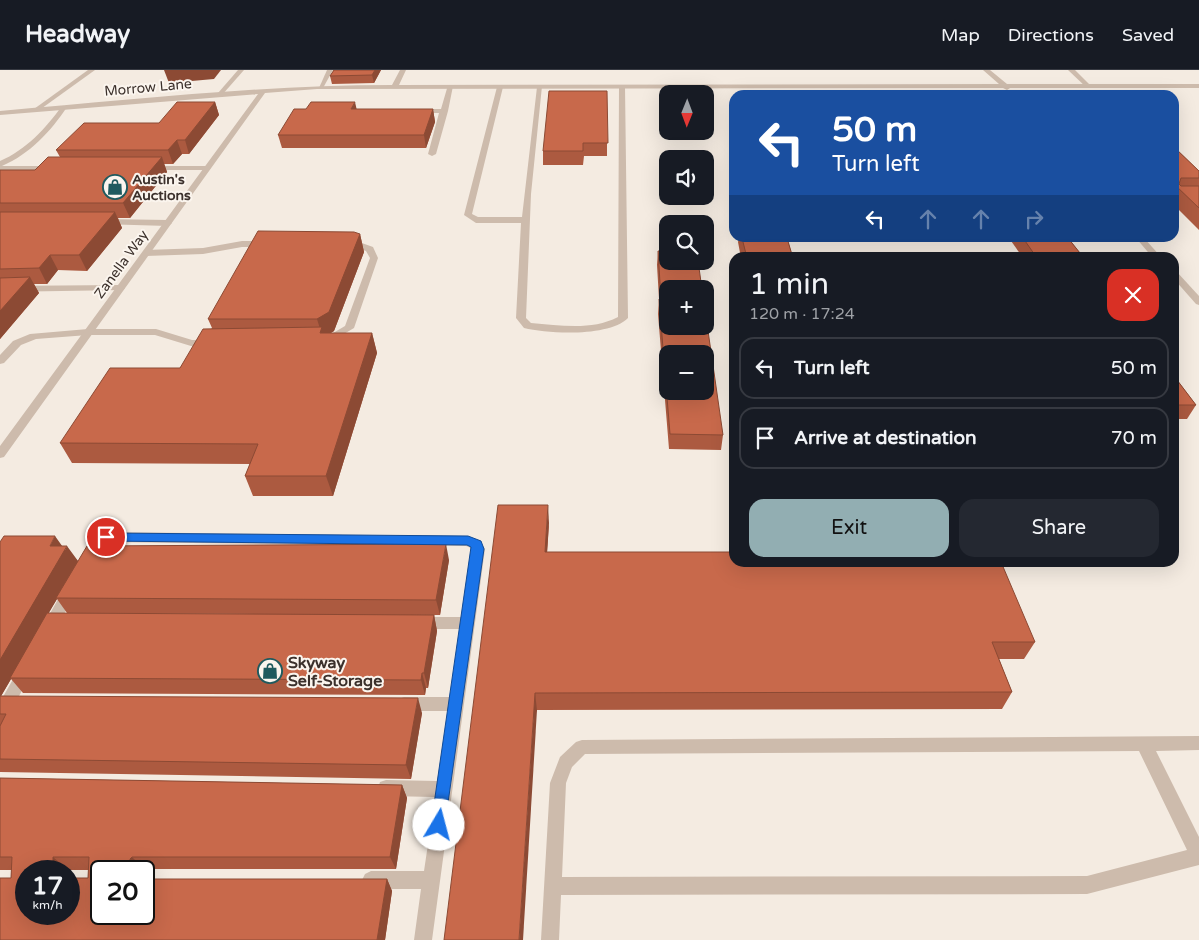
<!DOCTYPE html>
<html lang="en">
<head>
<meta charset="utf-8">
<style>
  body { margin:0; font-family:"Varela Round",sans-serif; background:#242831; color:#f1f3f6; height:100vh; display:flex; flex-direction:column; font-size:19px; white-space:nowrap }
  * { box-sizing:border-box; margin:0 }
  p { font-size:16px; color:#9ea1a6 }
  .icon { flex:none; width:28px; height:28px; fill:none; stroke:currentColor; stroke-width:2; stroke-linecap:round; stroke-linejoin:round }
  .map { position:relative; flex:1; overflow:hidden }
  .drawer { position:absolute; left:729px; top:182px; width:450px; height:315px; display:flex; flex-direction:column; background:#171b24; border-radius:15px; box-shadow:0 5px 20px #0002 }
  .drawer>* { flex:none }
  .banner { position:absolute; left:729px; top:20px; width:450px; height:152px; border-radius:15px; box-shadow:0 5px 20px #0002; background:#1a4fa0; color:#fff; overflow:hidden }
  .needle { width:32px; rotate:181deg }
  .controls { position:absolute; left:659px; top:15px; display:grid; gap:10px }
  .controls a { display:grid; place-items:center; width:55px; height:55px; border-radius:10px; background:#171b24; box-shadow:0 5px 20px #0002; font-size:25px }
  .speed { position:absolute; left:15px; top:790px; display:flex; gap:10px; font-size:25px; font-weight:700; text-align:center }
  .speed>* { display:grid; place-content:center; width:65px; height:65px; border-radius:50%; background:#171b24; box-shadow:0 5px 20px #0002; line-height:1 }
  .speed small { font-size:12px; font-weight:400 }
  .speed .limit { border:2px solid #111; border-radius:8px; background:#fff; color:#111 }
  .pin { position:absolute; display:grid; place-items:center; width:42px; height:42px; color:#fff; margin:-21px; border:2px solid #fff; border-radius:50%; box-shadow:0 1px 5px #0007 }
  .me { position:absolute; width:55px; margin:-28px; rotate:8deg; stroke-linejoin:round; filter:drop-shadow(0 0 4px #0008) }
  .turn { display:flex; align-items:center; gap:18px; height:105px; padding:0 20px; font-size:22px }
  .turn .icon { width:65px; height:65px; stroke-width:2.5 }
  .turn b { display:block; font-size:35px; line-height:42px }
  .lanes { display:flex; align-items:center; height:48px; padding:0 20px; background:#0003; justify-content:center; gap:25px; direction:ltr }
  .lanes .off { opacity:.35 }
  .round { display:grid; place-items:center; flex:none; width:52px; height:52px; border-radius:15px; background:#242831 }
  .summary { display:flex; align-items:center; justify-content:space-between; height:85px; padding:0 20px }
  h1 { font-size:30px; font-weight:600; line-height:38px }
  .primary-button { display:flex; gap:10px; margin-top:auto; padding:10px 20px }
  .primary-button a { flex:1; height:58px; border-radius:15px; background:#92aeb2; color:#111; font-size:20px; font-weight:600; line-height:58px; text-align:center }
  .primary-button a+a { background:#242831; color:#f1f3f6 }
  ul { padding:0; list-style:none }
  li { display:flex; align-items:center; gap:15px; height:62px; margin:0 10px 8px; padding:0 10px; border:2px solid #363941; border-radius:15px }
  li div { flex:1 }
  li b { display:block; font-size:19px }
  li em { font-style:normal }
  header { display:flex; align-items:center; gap:30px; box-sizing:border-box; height:70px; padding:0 25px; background:#171b24; border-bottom:1px solid #363941 }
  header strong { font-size:24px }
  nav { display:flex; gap:28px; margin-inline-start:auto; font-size:18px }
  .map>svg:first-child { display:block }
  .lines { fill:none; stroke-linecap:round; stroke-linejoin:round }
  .service { fill:#cdbbac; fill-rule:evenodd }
  .minor { fill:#cdbbac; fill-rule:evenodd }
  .wall { fill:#ac5a40; fill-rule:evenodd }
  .shaded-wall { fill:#8c4a34 }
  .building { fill:#c8694b; stroke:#8c4a34; fill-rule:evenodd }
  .route { fill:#1a73e8; stroke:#114b97 }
  .labels { text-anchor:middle; stroke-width:4; stroke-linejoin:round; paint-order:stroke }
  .far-street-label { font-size:14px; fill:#3b302b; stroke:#fbf5ee }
  .far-poi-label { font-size:14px; font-weight:bold; fill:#3b302b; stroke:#fbf5ee; text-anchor:start }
  .poi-label { font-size:16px; font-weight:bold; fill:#3b302b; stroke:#fbf5ee; text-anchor:start }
</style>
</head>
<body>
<header>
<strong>Headway</strong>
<nav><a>Map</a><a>Directions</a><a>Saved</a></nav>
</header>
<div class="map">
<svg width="1199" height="870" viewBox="0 0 1199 870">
  <rect width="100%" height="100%" fill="#f4ebe1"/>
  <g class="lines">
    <g class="service">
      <path d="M88,0H95L38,41H34V39Z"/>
      <path d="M238,0H244L222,25H218V23Z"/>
      <path d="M327,0H333L323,18H319Z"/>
      <path d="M1068,0H1075L1091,16V18H1087Z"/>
      <path d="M448,15L453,16L448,41L436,84L432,86L428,84L439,43H417L414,41L417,39H441Z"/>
      <path d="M500,15L503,17L472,144L478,147H522L537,17L542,16L531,124L526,248L531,253C560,255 591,261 618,247L619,17L622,15L625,17L628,248C609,267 549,264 524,258L516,248L521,153H476L464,145L497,17Z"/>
      <path d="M62,36L67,37C51,61 30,84 2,96H55V100H0V91C26,80 46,58 62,36Z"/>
      <path d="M147,96H207L211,98L207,100H147Z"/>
      <path d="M103,149L168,150L172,153L168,156L100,154V150Z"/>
      <path d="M242,171H268L272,174L268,177H242L203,184L146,186L142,183L146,180L203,178Z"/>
      <path d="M346,172H359L373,177L378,188L354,258L327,274L323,273V269L345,256L370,188L366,181L358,178L343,177V173Z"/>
      <path d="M120,215L125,218L123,220L0,222V216Z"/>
      <path d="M88,259H156L192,270H210L215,273L210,276H191L155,265H88L36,269L21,275L4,293L0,294V285L13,271L30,264Z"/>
      <path d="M104,462L468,466L481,472L485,479L432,870H414L421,819H371L365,816L362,810L365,804L371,801H424L435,727L386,726L380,724L378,718L380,712L386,710L437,711L448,641H404L399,639L396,634L399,629L404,627H450L460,559H419L414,557L412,553L414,549L419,547H461L471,478L466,476L106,472L94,493H84L82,489L94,467Z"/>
      <path d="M70,516L75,517L77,521L54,562L49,564L44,562L42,558L44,554L65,517Z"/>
      <path d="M25,596L30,597L32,602L5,652L0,654V632L20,597Z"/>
      <path d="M1199,666V680L1156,681L1199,767V795L1087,824L561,825L559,870H541L550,713L560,687L576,672L582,670ZM1139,681L1187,780L1087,806L562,807L566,713L572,697L585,684Z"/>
    </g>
    <g class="minor">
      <path d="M400,0H406L399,15L999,14L983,0H990L1007,14H1199V18H1010L1007,20L1003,18L317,19L265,23L4,387L0,388V376L258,24L0,45V41C131,30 261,15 392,15Z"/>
      <path d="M1136,168H1144L1162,188H1153Z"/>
      <path d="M1174,201L1177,202L1199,226V235L1196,234L1174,209Z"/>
    </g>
  </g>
  <g class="wall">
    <path d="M334,0H381L374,13L332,14L330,6Z"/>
    <path d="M607,21V86H584L583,95H543V81Z"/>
    <path d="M215,32L219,45L189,84H182L173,94H164L167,102L130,148H118L122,158L87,201L58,200L47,214H34L39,223L0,269V100H35L60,87L56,80L159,53Z"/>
    <path d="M357,39H433L435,52L426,78H282L278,65Z"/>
    <path d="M1174,77L1199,101V160L1174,135Z"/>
    <path d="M360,164L364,182L334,261L330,263H372L377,283L333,426H253L245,406L250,394L72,393L60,373L180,298L212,258L208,249Z"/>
    <path d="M739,168H787L793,188H741L738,172Z"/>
    <path d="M1009,168H1068L1084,188H1023Z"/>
    <path d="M658,181L723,365L721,380L669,379L658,244L659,229L657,195Z"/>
    <path d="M1174,306L1196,335L1187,349H1174Z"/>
    <path d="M549,453L547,482L1035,572L1024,589H999L1012,622L1002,639L537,640L444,870Z"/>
    <path d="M0,472L61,476L78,491L449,490L440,545L67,543L57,529L48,543L434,545L437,561L428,618H426L425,625L23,623L11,609L1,626L422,643L411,709L0,702Z"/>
    <path d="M0,708L402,715L407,728L396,799H144L142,801H101V844L387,809L392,821L385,870H0L11,808L12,800H0ZM68,800H89L88,808L26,844L68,801Z"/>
  </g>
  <g class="shaded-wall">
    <path d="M164,0H221L214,9L169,13Z"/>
    <path d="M375,0H381L374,13L372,5Z"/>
    <path d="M215,32L219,45L189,84L185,70Z"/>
    <path d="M355,32L358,45L351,39Z"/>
    <path d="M433,39L435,52L426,78L424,65Z"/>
    <path d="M177,70L182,84L173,94L168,80Z"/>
    <path d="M162,87L167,102L130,148L123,133Z"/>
    <path d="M115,142L122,158L87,201L79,185Z"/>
    <path d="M360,164L364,182L334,261L325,267L320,263L321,262L317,249Z"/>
    <path d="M50,185L58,200L47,214L39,198Z"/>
    <path d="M30,207L39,223L0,269V241Z"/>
    <path d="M372,263L377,283L333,426L326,406Z"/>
    <path d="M548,435L549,453L546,500L545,482Z"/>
    <path d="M55,466L65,480L67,476L78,491L56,528L57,529L11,608H10L11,609L0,628V590L50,476Z"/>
    <path d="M446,474L449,490L440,545L436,530Z"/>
    <path d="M434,545L437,561L428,618L424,603Z"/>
    <path d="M422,603L426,618L425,625L421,610Z"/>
    <path d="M535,623L537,640L523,870H519Z"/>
    <path d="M418,628L422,643L411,709L406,695Z"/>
    <path d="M402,715L407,728L396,799L390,787Z"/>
    <path d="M53,787L68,800V801H53Z"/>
    <path d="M132,787L144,799L142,801H131L130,789Z"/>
    <path d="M387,809L392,821L385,870H377Z"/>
  </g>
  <g class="building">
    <path d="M334,0H375L372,5L330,6Z"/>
    <path d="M549,21H607L608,73H583V81H543Z"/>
    <path d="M1113,21L1117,25H1109Z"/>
    <path d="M177,32H215L185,70H177L168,80H56L84,53H159Z"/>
    <path d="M311,32H355L351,39H433L424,65H278L294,39H306Z"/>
    <path d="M1174,77L1199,101V108H1181L1179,114L1181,116H1199V138L1174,114Z"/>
    <path d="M48,87H162L123,133H0V100H35Z"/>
    <path d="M0,142H115L79,185H50L39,198L0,199Z"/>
    <path d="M258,161L354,162L360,164L329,242L317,249H208Z"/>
    <path d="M742,168H787L793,188H747Z"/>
    <path d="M1023,168H1068L1084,188H1037Z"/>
    <path d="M658,181H668V191H698L702,219H668V256H705V240L723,365L670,364L659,229H661ZM668,284H705V321H668Z"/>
    <path d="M30,207L0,241V208Z"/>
    <path d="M322,257L320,263H372L326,406H245L258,374L60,373L110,298H180L203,259Z"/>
    <path d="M1174,306L1196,335H1174Z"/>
    <path d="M498,435H548L545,482H734V492H1001L1035,572H992L1012,622L535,623L519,870H444Z"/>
    <path d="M4,466H55L50,476H67L0,590V472Z"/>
    <path d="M446,474L436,530L56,528L87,476Z"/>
    <path d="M47,543L434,545L424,603H422L421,610L10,608Z"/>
    <path d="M0,627V626L418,628L406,695L0,689V656L6,644H0Z"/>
    <path d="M0,708L402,715L390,787H132L130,789L131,801H101V844H144V809H387L377,870H0V808H11L12,787H0ZM53,787H89L88,808H69V844H26V801H53Z"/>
  </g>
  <path class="route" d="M106,463L468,466L481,471L484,479L444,761L439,763L433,761L431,755L471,477L467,475L106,471L100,467Z"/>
  <defs>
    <symbol id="shop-ring" viewBox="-11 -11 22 22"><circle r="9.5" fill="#fbf5ee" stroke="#1f5a5e" stroke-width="1.5"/><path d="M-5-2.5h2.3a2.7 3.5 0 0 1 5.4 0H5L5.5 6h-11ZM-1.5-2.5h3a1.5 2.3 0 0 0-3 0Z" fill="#1f5a5e"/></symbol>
  </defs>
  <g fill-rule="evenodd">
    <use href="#shop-ring" x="101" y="103" width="28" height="28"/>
    <use href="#shop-ring" x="256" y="587" width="28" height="28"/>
  </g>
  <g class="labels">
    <g class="far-street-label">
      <text transform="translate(148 17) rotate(-5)" y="5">Morrow Lane</text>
      <text transform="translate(121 194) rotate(-54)" y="5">Zanella Way</text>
    </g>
    <g class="far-poi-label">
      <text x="132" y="114">Austin's<tspan x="132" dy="16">Auctions</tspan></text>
    </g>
    <g class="poi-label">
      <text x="288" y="598">Skyway<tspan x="288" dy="18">Self-Storage</tspan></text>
    </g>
  </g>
</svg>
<div class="controls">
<a><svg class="needle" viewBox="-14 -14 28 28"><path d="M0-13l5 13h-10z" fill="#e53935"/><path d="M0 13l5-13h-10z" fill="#9ea1a6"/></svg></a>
<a><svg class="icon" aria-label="sound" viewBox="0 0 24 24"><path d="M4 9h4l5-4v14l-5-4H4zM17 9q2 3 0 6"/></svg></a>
<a><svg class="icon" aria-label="search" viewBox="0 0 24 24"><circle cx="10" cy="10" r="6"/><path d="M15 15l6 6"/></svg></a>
<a>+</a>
<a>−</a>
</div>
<div class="speed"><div>17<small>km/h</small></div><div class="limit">20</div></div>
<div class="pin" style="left:106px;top:467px;background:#d93025"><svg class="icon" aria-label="arrive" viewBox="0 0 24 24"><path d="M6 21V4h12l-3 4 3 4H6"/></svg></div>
<svg class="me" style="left:439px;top:755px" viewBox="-20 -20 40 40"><circle r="19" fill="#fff"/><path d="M0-13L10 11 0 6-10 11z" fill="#1a73e8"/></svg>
<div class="banner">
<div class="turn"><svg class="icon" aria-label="left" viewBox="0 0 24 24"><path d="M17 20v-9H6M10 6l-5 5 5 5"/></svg><div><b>50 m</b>Turn left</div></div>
<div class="lanes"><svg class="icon" aria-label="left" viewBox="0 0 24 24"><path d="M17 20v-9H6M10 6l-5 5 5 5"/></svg><svg class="icon off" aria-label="ahead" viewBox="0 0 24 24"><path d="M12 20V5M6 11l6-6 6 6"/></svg><svg class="icon off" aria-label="ahead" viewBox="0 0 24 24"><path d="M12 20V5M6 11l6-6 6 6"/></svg><svg class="icon off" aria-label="right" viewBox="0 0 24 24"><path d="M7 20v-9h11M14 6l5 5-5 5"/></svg></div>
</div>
<section class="drawer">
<div class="summary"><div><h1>1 min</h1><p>120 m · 17:24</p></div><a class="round" style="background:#d93025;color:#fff"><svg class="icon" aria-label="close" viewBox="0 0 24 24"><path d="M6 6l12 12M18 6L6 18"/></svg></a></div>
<ul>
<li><svg class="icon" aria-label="left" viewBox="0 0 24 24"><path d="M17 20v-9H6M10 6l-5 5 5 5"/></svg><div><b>Turn left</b></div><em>50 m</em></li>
<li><svg class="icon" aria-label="arrive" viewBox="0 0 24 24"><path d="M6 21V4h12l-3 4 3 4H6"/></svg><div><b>Arrive at destination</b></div><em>70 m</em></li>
</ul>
<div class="primary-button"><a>Exit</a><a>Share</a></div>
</section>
</div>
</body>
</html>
